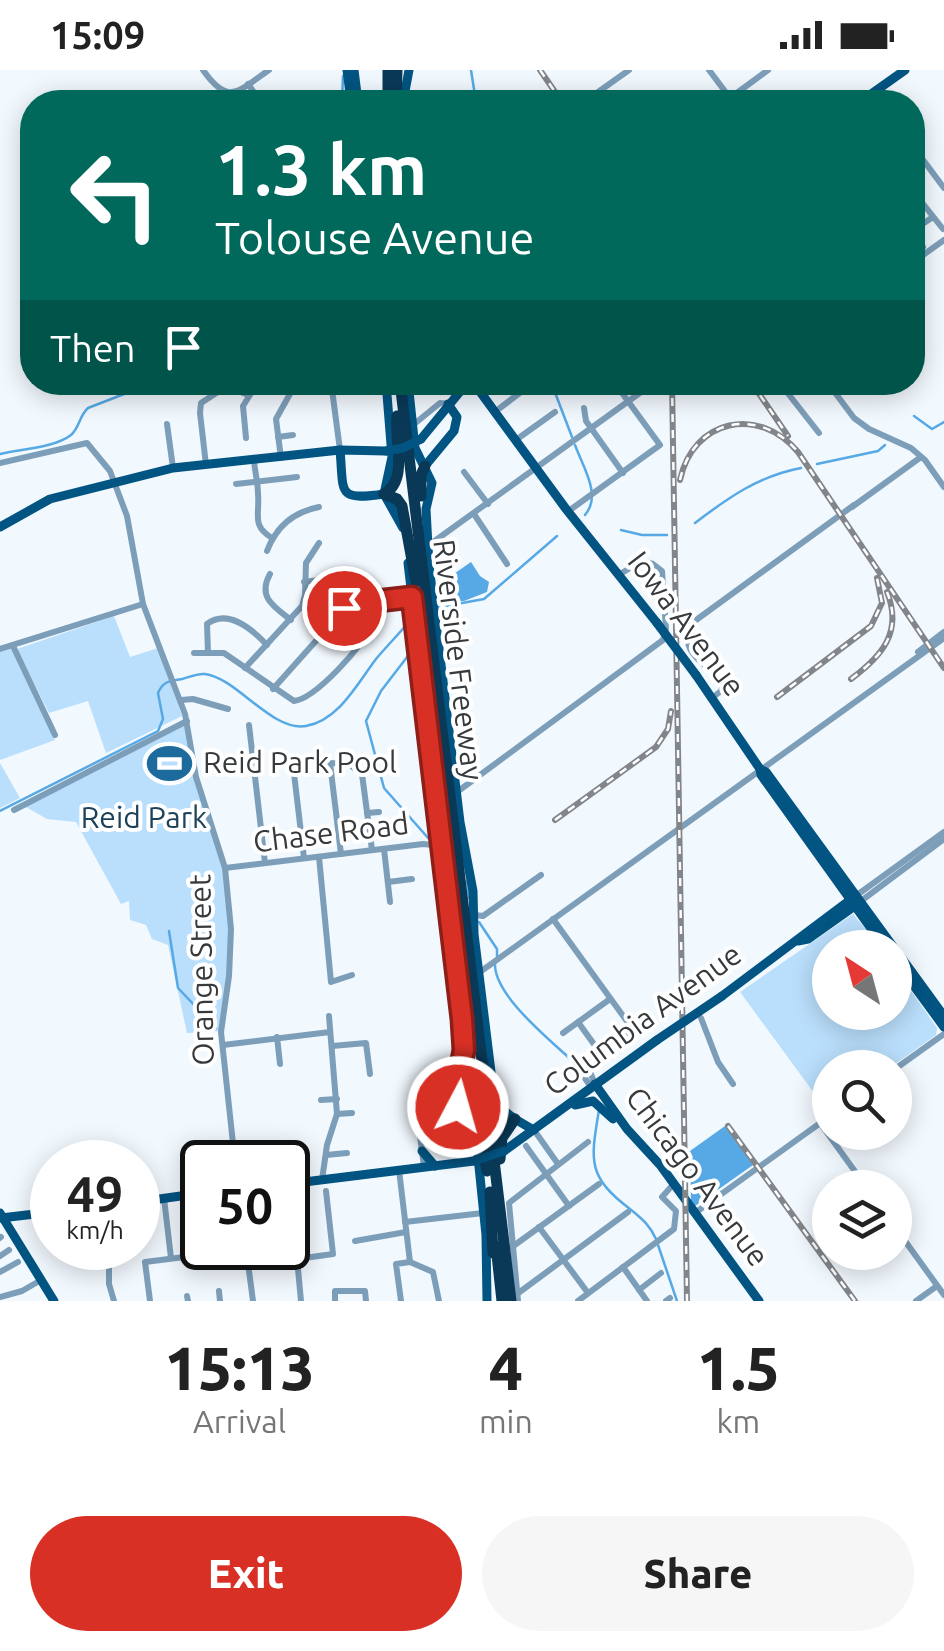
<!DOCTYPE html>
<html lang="en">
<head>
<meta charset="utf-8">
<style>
  body { margin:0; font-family:Ubuntu,sans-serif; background:#f6f6f6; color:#222; height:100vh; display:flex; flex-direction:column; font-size:38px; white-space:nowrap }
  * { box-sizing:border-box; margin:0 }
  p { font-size:32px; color:#767676 }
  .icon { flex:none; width:55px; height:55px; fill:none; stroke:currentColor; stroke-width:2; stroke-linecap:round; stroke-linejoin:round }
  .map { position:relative; height:1231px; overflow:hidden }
  .drawer { display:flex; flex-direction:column; background:#fff; flex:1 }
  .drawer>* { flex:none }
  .top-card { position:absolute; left:20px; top:20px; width:905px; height:305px; border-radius:40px; box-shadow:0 5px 25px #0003; background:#00695c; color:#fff; overflow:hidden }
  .needle { width:65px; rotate:324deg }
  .controls { position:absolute; left:812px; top:860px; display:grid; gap:20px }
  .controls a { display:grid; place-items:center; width:100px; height:100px; border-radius:50%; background:#fff; box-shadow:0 5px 25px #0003; font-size:50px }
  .speed { position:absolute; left:30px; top:1070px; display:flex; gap:20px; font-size:50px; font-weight:700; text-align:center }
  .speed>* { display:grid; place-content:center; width:130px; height:130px; border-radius:50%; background:#fff; box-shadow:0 5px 25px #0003; line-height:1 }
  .speed small { font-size:25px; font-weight:400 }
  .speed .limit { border:5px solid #111; border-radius:15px; background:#fff; color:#111 }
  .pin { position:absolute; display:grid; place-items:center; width:85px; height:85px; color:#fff; margin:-42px; border:5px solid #fff; border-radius:50%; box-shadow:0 2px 10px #0007 }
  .me { position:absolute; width:110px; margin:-55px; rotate:6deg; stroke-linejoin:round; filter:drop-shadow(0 0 8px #0008) }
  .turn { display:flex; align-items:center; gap:35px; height:210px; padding:0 30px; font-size:45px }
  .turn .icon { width:130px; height:130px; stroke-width:2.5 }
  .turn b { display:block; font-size:70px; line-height:85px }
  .then { display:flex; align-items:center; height:95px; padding:0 30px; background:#0003; gap:20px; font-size:38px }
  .eta { display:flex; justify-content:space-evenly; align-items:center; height:170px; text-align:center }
  .eta b { font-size:60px; font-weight:800; line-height:70px }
  .button { display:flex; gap:20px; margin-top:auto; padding:20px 30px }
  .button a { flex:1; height:115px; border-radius:60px; background:#d93025; color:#fff; font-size:40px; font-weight:800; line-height:115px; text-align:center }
  .button a+a { background:#f6f6f6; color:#222 }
  .status { display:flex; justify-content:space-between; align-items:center; height:70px; padding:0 50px; background:#fff; direction:ltr }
  .status svg { height:28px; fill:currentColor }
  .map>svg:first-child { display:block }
  .green { fill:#badffc }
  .water { fill:#56a9e5 }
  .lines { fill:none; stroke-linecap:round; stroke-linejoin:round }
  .stream { stroke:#56a9e5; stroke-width:2.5 }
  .minor { stroke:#7d9eb9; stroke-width:6 }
  .major { stroke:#025482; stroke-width:9 }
  .highway { stroke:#0a3957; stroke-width:11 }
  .rail-casing { stroke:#82868a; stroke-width:6 }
  .rail { stroke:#fff; stroke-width:2.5; stroke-dasharray:8; stroke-linecap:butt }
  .major-bridge { stroke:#025482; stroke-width:9 }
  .route-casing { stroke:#8d1f18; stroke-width:25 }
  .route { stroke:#d93025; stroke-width:18 }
  .labels { text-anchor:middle; stroke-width:8; stroke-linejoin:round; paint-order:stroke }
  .street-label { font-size:30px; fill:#373a3d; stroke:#fff }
  .poi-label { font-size:30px; fill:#373a3d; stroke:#fff; text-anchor:start }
  .park-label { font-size:30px; fill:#1e415a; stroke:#fff }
</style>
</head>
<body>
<div class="status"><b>15:09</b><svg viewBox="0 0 49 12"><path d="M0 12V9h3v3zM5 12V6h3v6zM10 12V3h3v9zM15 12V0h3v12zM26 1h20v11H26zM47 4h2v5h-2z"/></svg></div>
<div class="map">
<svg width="944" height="1231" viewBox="0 0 944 1231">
  <rect width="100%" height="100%" fill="#f1f8fe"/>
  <g class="green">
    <path d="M114,546L130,587L158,578L182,646L106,683L88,631L49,643L17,579Z"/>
    <path d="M11,578L55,670L0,690V581Z"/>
    <path d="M183,654L187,656L195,706L225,803L228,830V906L220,961L187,963L168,875L152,869L146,855L130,850L129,831L121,834L76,752L47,749L24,736Z"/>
    <path d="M0,693L20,728L0,738Z"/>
    <path d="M853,844L880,877L830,878V942H895V898L937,958L936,965L891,997L830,998L828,1042L740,922Z"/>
  </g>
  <g class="water">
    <path d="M471,492L480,506L489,512L487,522L464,531L438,534L435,517Z"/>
    <path d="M725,1056L753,1095L695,1136L691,1131L690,1081Z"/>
  </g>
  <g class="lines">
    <g class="stream">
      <path d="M471,0L476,32"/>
      <path d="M342,32L343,6"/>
      <path d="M551,312L572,367"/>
      <path d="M914,346L932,359L944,352"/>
      <path d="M575,375C583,397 602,425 585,445"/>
      <path d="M0,384C21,379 54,378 71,365C80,357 79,346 88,338L155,312"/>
      <path d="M817,394L878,381L885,375"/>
      <path d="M695,453C729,427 759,406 801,398"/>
      <path d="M621,460L642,465H667"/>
      <path d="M440,537L484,529L557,466"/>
      <path d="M414,578L381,621L366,651L384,718L429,769"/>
      <path d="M0,741L158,661L163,649L158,623C163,611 170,611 182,609C189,607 198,603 205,604C237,608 272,662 306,656C339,650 357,614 376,589C386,577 397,566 407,554"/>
      <path d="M467,811L469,828"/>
      <path d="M479,852L497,879V886"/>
      <path d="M169,861L178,918L216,958"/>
      <path d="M495,893C493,926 555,974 578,996"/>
      <path d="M599,1040C591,1089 586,1106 630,1139C642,1149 649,1154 656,1169"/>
      <path d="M658,1175L677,1231"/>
    </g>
    <g class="minor">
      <path d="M203,0C229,37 238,21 269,0"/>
      <path d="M709,0L730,28L768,0"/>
      <path d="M248,14L261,32"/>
      <path d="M875,22L882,32"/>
      <path d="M584,32L629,0"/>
      <path d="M912,75L944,118"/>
      <path d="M912,120L943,159"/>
      <path d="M912,161L933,147"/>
      <path d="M912,161L923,177"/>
      <path d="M912,193L944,170"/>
      <path d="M270,312L291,322L276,349L281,388"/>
      <path d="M331,312L340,380"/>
      <path d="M779,312L819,363"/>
      <path d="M827,312L854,348L869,359L911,378L925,390L944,417"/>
      <path d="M167,316L172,312"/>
      <path d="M559,317L565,312"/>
      <path d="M500,338L534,312"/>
      <path d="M584,338L586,351L623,403"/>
      <path d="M167,354L173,398"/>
      <path d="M413,355L440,333L448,334"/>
      <path d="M278,367L293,365"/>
      <path d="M520,367L555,342"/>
      <path d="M246,368L243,336L258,312"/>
      <path d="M254,391C255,402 258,413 258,424C260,445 251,455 272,468"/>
      <path d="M0,393L87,373L110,401L127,446L143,534L185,644L196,707L225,798L231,859L229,906L221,962L235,1092"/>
      <path d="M206,395L200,343L201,333L227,316L248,325"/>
      <path d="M464,402L488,434"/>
      <path d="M236,414L297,407"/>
      <path d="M852,437L921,387"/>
      <path d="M570,440L660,375L614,312"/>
      <path d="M474,444L507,494"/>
      <path d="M429,475L655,312"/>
      <path d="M267,481C276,457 293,442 319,437"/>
      <path d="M270,504C257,527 274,537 291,550"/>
      <path d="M304,512L335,508L347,536"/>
      <path d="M13,576L55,665"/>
      <path d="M0,579L143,534"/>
      <path d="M918,582L944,562"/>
      <path d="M194,583H224L294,631C315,629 364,575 372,555C375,548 372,539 372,532"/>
      <path d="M208,583L207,554C228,538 252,559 267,575"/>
      <path d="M245,598L302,536L305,525L306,493L319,473"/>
      <path d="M273,619L347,536L411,527"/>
      <path d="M712,628L721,621L724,614C709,593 676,585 692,553L854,435"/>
      <path d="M181,630L193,629L228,639"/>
      <path d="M249,655L265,793"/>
      <path d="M293,695L304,788"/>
      <path d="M457,722L663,570L666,559L662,501L653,494L642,491L620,504"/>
      <path d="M14,740L187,651"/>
      <path d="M367,743L379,742"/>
      <path d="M384,779L390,832"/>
      <path d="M341,784L330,693L349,694L362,704L372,780"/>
      <path d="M319,787L331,912L352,905"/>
      <path d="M225,798L423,774L442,776"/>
      <path d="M388,812L412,809"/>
      <path d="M857,825L944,762"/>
      <path d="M861,831L944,769"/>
      <path d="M475,845L483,846L541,805"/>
      <path d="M553,849L634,961L585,996L582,1004L591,1017"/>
      <path d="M480,902L944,568"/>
      <path d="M701,948L718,992L733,1014"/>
      <path d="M578,952L601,984"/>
      <path d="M563,963L610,929"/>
      <path d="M277,967L280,994"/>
      <path d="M223,975L330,962"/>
      <path d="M332,976L366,973L370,1004"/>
      <path d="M587,995L595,1014"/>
      <path d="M895,999L944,964"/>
      <path d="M321,1030L337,1029"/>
      <path d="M337,1044L352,1043"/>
      <path d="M820,1053L867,1118"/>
      <path d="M534,1060L558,1094"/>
      <path d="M526,1076L569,1136"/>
      <path d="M326,1085L347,1083"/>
      <path d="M424,1097L417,1042L457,1037"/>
      <path d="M399,1100L410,1192"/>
      <path d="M322,1110L327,1075L337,1044L329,946"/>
      <path d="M290,1114L301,1231"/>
      <path d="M164,1128L171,1188"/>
      <path d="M695,1143L830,1046"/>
      <path d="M405,1152L483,1143"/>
      <path d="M539,1157L588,1223"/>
      <path d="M895,1157L944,1225"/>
      <path d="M0,1168L1,1167"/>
      <path d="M355,1171L406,1162"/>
      <path d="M512,1177L599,1114"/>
      <path d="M77,1178H80"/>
      <path d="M109,1178V1214L114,1231"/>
      <path d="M246,1178L253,1231"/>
      <path d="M0,1186L9,1180"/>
      <path d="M297,1189L333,1184L326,1121"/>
      <path d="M623,1197L647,1231"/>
      <path d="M0,1202L18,1192"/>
      <path d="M639,1220L661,1203"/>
      <path d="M219,1221L220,1231"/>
      <path d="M517,1224L628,1142"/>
      <path d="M187,1226L188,1231"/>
      <path d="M0,1227L22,1221L41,1210"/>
      <path d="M150,1231L145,1192L208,1184L207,1178"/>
      <path d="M335,1231V1221H365L366,1231"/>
      <path d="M401,1231L396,1194L410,1192L433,1202L439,1231"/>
      <path d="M518,1231L509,1133L588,1072"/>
      <path d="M578,1231L674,1159L676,1141L662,1127L670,1118"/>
      <path d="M666,1231L670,1228"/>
      <path d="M916,1231L937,1216"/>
    </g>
    <g class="major">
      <path d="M347,0L351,32"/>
      <path d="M354,0L358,32"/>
      <path d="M403,32L409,0"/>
      <path d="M860,32L905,0"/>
      <path d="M386,312L392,387L384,424L403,458"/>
      <path d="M408,312L415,378L432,413L426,439L429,495L460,752L473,821L474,864L493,1018C497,1041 514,1049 534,1060"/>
      <path d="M473,312L566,439L657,553"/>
      <path d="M421,369L468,312"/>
      <path d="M340,380C344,423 336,431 384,424"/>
      <path d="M425,396L454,361L457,347L448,334"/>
      <path d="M0,457L50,429L173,398L340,380L386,381"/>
      <path d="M408,493L462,949L464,984L456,1023L460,1042L477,1077L486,1165L487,1231"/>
      <path d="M696,605L760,699L761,705L885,878"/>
      <path d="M760,699L766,702L894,878"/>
      <path d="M798,871L808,869L856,835"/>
      <path d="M895,879L944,946"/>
      <path d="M895,890L944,957"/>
      <path d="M722,926L854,827"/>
      <path d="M595,1014L627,1059L661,1096L759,1231"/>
      <path d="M575,1035L593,1031L613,1049"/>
      <path d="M422,1081L435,1096"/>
      <path d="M504,1081L657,970"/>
      <path d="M288,1114L474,1091"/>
      <path d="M138,1132L202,1123"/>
      <path d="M0,1143L54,1231"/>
      <path d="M1,1148L52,1142"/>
    </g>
    <g class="highway">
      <path d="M388,32V0"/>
      <path d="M396,32L397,0"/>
      <path d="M400,312L511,1231"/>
      <path d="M384,424L397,429L402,436L416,512"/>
      <path d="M384,424C409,410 394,371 397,346"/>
      <path d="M421,426V405L425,396"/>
      <path d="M456,833L471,964"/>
      <path d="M458,1037L471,1024L468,958"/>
      <path d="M458,1037L471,1040L476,1045L487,1101"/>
      <path d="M497,1051L505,1050L503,1041"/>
      <path d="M500,1089L502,1068L515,1049"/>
      <path d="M490,1122L493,1183"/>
      <path d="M496,1176L502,1231"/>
    </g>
    <defs>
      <g id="rail">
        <path d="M540,0L562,32"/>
        <path d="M672,312L687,1231"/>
        <path d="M751,312L788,366"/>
        <path d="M680,410C693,349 759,335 798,382L944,598"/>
        <path d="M851,609C882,586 903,562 887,522"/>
        <path d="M777,627L871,556L882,533L877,508"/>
        <path d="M555,750L656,677L668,659L671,641"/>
        <path d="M728,1056L855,1231"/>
      </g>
    </defs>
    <use href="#rail" class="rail-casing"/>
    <use href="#rail" class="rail"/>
    <g class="major-bridge">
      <path d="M386,381L403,378L421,369"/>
      <path d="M657,553L696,605"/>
      <path d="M657,970L722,926"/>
      <path d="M474,1091L504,1081"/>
    </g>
  </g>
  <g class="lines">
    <defs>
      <path id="route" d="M344,538L350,534L412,527L462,949L464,980L456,1023L458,1037"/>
    </defs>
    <use href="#route" class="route-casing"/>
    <use href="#route" class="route"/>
  </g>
  <defs>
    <symbol id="stadium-bare" viewBox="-9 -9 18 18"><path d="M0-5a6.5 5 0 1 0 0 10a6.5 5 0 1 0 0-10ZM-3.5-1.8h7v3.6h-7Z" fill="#1d6a9d" stroke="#fff" stroke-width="2.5" paint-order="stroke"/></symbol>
  </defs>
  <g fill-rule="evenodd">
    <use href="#stadium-bare" x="138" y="662" width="63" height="63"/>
  </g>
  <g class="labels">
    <g class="street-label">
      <text transform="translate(686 554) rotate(53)" y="10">Iowa Avenue</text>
      <text transform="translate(458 590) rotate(83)" y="10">Riverside Freeway</text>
      <text transform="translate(331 763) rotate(-7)" y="10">Chase Road</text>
      <text transform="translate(202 900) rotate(-91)" y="10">Orange Street</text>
      <text transform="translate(643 950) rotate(-36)" y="10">Columbia Avenue</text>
      <text transform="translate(697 1107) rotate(53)" y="10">Chicago Avenue</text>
    </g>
    <g class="poi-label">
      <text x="203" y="703">Reid Park Pool</text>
    </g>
    <g class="park-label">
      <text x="144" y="758">Reid Park</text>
    </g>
  </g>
</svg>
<div class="controls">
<a><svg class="needle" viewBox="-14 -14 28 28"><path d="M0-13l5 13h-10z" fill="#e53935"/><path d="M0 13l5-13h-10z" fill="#767676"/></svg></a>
<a><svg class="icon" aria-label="search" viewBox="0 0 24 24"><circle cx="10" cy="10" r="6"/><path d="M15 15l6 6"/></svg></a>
<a><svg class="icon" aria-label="layers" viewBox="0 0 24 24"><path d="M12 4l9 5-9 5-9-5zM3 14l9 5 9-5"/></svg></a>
</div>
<div class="speed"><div>49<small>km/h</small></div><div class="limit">50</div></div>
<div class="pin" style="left:344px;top:538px;background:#d93025"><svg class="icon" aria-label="arrive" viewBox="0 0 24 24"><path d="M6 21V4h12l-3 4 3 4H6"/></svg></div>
<svg class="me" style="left:458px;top:1037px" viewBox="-20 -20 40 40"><circle r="17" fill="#d93025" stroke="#fff" stroke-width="3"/><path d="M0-11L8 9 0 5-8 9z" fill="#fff"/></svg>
<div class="top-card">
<div class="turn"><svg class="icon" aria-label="left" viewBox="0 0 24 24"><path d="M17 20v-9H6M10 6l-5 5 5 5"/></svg><div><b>1.3 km</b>Tolouse Avenue</div></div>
<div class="then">Then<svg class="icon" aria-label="arrive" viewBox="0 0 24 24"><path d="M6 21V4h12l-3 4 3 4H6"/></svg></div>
</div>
</div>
<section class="drawer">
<div class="eta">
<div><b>15:13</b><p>Arrival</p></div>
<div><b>4</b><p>min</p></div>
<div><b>1.5</b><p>km</p></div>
</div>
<div class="button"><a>Exit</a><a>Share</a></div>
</section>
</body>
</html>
